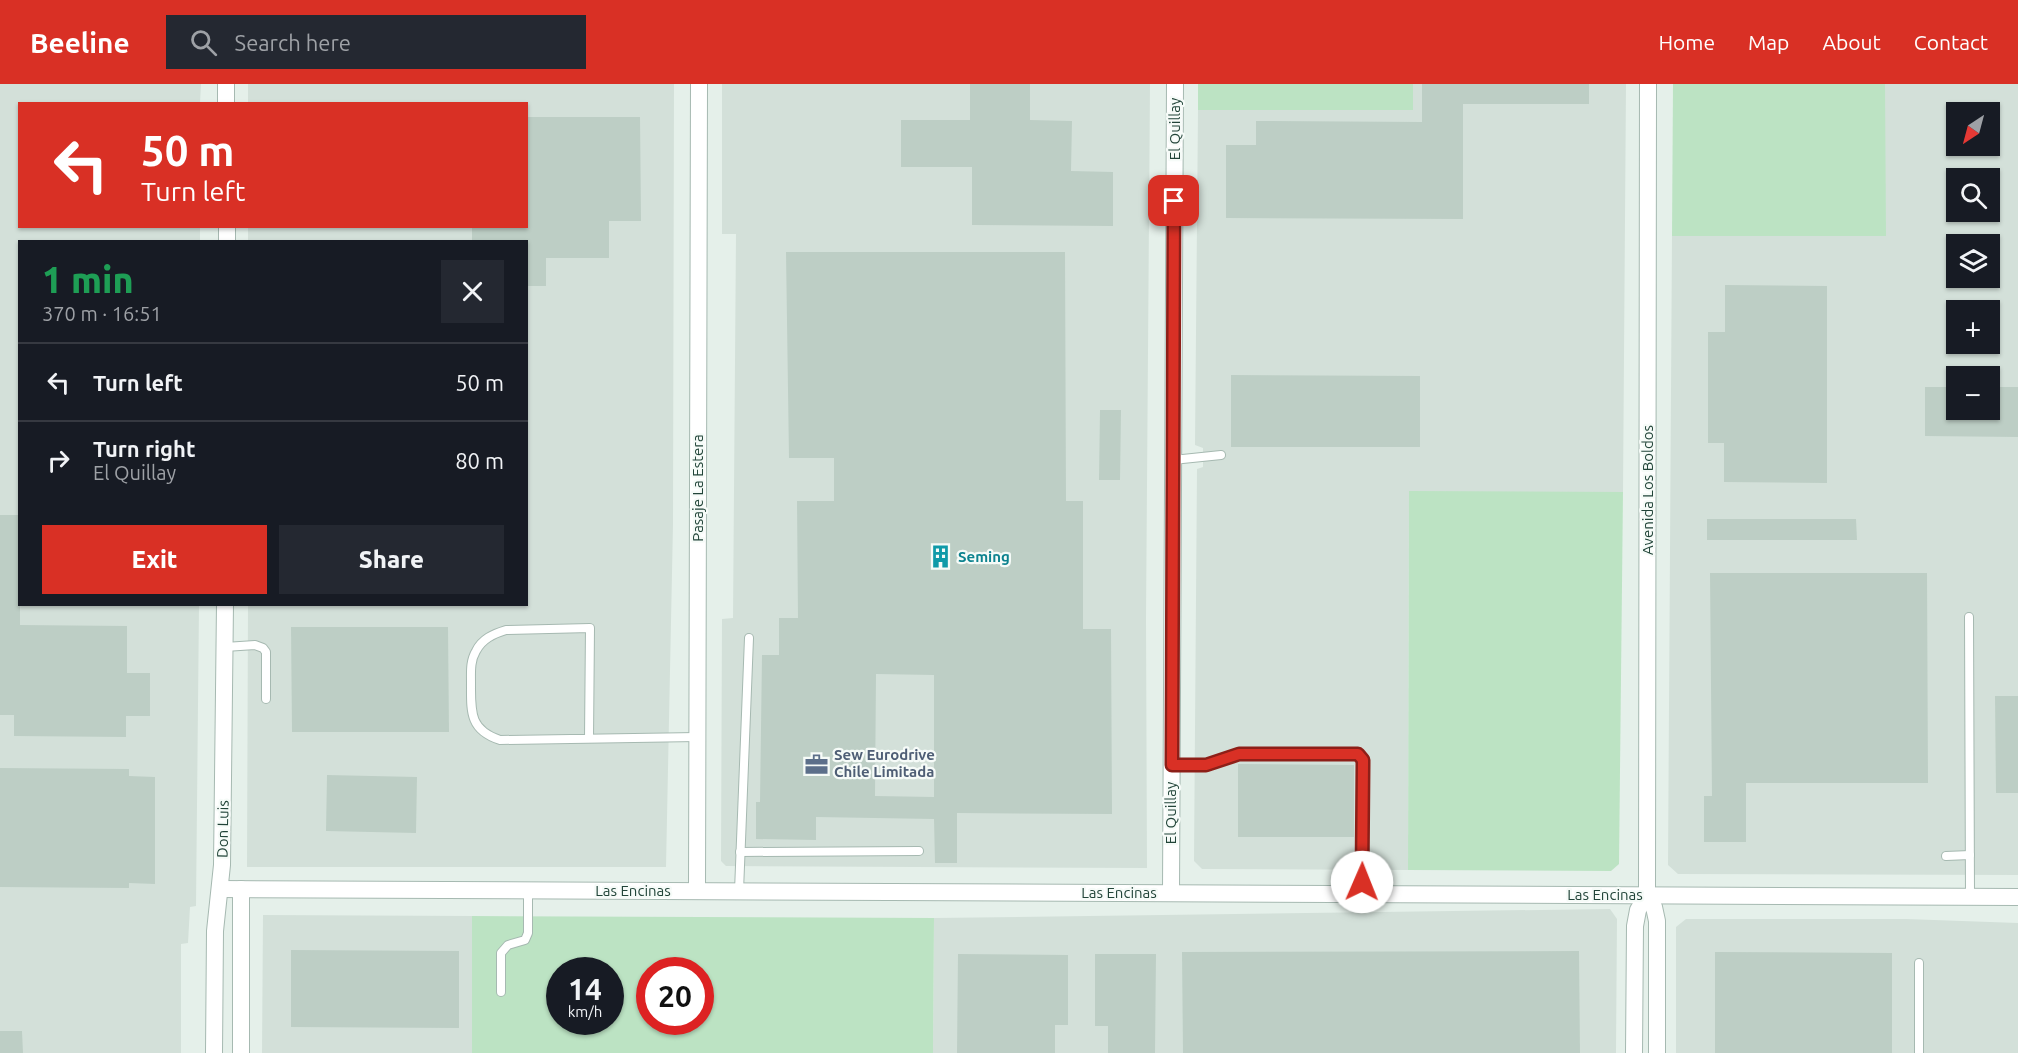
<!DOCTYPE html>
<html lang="en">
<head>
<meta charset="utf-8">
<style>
  body { margin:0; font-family:Ubuntu,sans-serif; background:#242831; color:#f1f3f6; height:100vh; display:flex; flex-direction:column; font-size:22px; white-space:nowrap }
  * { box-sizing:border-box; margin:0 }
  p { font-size:20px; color:#9ea1a6 }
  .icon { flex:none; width:33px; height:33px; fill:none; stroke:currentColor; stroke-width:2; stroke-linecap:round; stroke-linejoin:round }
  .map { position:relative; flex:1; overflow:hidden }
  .panel { position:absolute; left:18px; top:156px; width:510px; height:366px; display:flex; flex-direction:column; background:#171b24; border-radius:0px; box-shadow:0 2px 4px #0004 }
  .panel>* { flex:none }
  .banner { position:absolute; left:18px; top:18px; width:510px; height:126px; border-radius:0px; box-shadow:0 2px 4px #0004; background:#d93025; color:#fff; overflow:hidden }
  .needle { width:39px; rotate:216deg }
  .buttons { position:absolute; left:1946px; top:18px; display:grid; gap:12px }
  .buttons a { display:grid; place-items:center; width:54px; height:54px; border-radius:0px; background:#171b24; box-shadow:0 2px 4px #0004; font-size:30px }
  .speed { position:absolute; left:546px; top:873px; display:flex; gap:12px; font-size:30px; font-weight:700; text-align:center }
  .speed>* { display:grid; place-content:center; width:78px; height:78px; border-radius:50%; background:#171b24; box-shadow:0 2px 4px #0004; line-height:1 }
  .speed small { font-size:15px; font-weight:400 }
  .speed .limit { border:9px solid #d22; background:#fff; color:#111 }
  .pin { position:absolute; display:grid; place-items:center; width:51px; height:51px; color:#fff; margin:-26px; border-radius:12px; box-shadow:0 3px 9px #0006 }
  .me { position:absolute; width:66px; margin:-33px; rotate:1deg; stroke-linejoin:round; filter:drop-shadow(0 0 4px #0008) }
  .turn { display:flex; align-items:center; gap:21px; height:126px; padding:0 24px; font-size:27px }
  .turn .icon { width:78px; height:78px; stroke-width:2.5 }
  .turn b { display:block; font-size:42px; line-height:51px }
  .round { display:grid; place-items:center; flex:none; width:63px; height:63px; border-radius:0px; background:#242831 }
  .headline { display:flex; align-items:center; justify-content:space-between; height:102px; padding:0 24px }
  h1 { font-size:36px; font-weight:800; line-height:45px; color:#1e9e55 }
  .primary-button { display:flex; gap:12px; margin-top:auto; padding:12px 24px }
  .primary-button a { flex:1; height:69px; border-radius:0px; background:#d93025; color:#fff; font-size:24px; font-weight:800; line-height:69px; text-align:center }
  .primary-button a+a { background:#242831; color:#f1f3f6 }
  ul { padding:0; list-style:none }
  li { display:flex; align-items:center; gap:18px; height:78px; padding:0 24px; border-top:2px solid #363941 }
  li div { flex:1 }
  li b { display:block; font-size:22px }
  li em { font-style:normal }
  header { display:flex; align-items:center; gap:36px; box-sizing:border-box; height:84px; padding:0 30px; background:#d93025; color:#fff }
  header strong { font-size:28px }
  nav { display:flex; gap:33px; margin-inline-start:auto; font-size:21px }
  .search { width:420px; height:54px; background:#242831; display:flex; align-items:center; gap:15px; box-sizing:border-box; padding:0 21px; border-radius:0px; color:#9ea1a6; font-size:22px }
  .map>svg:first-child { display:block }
  .built { fill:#d3e0d9; fill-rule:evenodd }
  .green { fill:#bce3c3; fill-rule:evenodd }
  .building { fill:#bdcec5; fill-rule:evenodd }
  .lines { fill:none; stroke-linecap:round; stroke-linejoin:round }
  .service-casing { stroke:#a6b9b1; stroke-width:10 }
  .minor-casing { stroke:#a6b9b1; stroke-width:18 }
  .service { stroke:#fff; stroke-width:8 }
  .minor { stroke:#fff; stroke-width:16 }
  .route-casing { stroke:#8d1f18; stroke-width:15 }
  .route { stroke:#d93025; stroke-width:10 }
  .labels { text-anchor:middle; stroke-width:4.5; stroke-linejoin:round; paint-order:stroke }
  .street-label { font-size:15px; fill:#214438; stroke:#f6fbf8 }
  .culture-label { font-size:15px; font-weight:bold; fill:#0d838f; stroke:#f6fbf8; text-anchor:start }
  .service-label { font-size:15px; font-weight:bold; fill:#4e5e75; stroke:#f6fbf8; text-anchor:start }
</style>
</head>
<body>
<header>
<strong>Beeline</strong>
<div class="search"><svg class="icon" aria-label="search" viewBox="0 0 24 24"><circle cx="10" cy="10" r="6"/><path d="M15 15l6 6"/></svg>Search here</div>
<nav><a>Home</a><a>Map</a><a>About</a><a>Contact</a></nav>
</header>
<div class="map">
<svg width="2018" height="969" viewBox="0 0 2018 969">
  <rect width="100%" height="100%" fill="#e5f0ea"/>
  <g class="built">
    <path d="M0,0H201L200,19L20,20V142L200,143V157L20,158V520L199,521L196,822L190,823L188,859L181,860V969H0Z"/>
    <path d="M248,0H674L673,440L666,783H247L248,521L526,520V158L248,157V143L526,142V20L248,19Z"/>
    <path d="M722,0H1150L1146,536L1147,784L726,782L721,777L722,535L733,534L736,150H722Z"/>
    <path d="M1413,0H1626L1623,408H1409L1408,786L1202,785L1194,777L1197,385L1203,383V364L1195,361L1198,26H1413Z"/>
    <path d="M1885,0H2018V791L1678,790L1668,781L1672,152H1885ZM1956,28H1989V62H1956ZM1956,94H1989V128H1956ZM1956,160H1989V194H1956ZM1956,226H1989V260H1956ZM1956,292H1989V326H1956Z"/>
    <path d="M1610,825L1617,835L1616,969H933L934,834Z"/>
    <path d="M263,831L472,832V969H262Z"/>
    <path d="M1686,835H1906L2018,839V969H1676V843Z"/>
  </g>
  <g class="green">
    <rect x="1198" y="0" width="215" height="26"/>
    <path d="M1673,0H1885L1886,152H1672Z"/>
    <path d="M1409,407L1623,408L1619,780L1611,787L1408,786Z"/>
    <path d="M472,832L934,834L933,969H472ZM560,886H610V938H560ZM650,886H700V938H650Z"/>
  </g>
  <g class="building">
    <path d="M970,0H1030V36L1072,37L1071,87L1113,88V142L972,141V83H901V36H970Z"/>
    <path d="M1422,0H1589V20H1463V135L1226,134V61H1256V37L1422,38Z"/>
    <path d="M526,33H640L641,137H609V174H546V202H526V158H472V142H526Z"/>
    <path d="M786,168H1065L1066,417H1083V545H1111L1112,730L957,729V779H935L934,735L816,733V756L756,755V718H760L762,571H779V534H798L797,417H834V374H789ZM876,590L934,591V713L875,712Z"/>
    <path d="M1725,201L1827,202V399L1724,398V359H1708V248H1725Z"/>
    <path d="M1231,291L1420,292V363H1231Z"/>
    <path d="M1925,303H1956V326H1989V303H2018V353L1925,352Z"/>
    <path d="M1100,326H1121L1120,396H1099Z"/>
    <path d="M0,431H20V541L127,542V589H150V632H126V653L14,652V631H0Z"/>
    <path d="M1707,435H1856L1857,456H1707Z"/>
    <path d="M1710,489H1927L1928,699H1746V758H1704V712H1712Z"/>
    <path d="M291,543H448L449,648H292Z"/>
    <path d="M1995,612H2018V709H1996Z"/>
    <path d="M1238,680L1354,681V753H1238Z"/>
    <path d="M0,684L129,685V692L155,693V800L129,799V804L0,803Z"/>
    <path d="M327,691L417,693L416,749L326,747Z"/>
    <path d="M291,866L459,867V944L291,943Z"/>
    <path d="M1579,867L1580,969H1183L1182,868Z"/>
    <path d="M1715,868L1892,869V969H1715Z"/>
    <path d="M958,870L1068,871V941H1055V969H957Z"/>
    <path d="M1095,870H1156L1155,969H1108V942H1095Z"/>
    <path d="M0,947H22L23,969H0Z"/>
  </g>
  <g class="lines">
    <defs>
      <g id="service">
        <path d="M1173,376L1221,371"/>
        <path d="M1969,533L1970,813"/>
        <path d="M225,563L255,561L263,564L266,568V615"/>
        <path d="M589,654L590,544L506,546C493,550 482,555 476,567C470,577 471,588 471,599C471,627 469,646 500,656L697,653"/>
        <path d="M1172,681H1206L1239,670H1358L1363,676V680L1361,810"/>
        <path d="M740,768L919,767"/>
        <path d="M1946,772L1970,771"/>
        <path d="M739,807L749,554"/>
        <path d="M501,908V869L508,861L525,856L528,849V807"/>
        <path d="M1919,969V879"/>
      </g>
      <g id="minor">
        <path d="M226,0V20"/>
        <path d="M1648,0L1647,811L1654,823L1657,837V969"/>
        <path d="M227,142V158"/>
        <path d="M220,805L2018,813"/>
        <path d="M697,807L699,0"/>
        <path d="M1171,809L1175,0"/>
        <path d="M214,969L215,847L222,781L225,520"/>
        <path d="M241,969V805"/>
        <path d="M1634,969L1635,842L1638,826L1647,811"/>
      </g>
    </defs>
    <use href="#service" class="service-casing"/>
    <use href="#minor" class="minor-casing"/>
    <use href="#service" class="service"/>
    <use href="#minor" class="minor"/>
  </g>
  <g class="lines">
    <defs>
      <path id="route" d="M1174,117L1172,681H1206L1239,670H1358L1363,676V680L1362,798"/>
    </defs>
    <use href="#route" class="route-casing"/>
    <use href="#route" class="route"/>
  </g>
  <defs>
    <symbol id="building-bare" viewBox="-9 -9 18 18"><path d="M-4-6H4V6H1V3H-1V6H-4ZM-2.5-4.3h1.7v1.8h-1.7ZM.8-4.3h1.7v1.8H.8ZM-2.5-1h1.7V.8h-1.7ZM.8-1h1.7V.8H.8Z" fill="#0f9aa8" stroke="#f6fbf8" stroke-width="2.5" paint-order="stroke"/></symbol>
    <symbol id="office-bare" viewBox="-9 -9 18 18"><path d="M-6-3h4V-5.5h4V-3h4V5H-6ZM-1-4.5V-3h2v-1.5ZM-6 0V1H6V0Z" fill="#5c6f8a" stroke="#f6fbf8" stroke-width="2.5" paint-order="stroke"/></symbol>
  </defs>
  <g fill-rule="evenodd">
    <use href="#building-bare" x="924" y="456" width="33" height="33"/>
    <use href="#office-bare" x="800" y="664" width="33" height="33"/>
  </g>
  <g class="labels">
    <g class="street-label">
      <text transform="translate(1175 45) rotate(-90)" y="5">El Quillay</text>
      <text transform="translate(698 404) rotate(-90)" y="5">Pasaje La Estera</text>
      <text transform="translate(1648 406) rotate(-90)" y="5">Avenida Los Boldos</text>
      <text transform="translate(1171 729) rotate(-90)" y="5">El Quillay</text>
      <text transform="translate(223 745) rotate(-89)" y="5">Don Luis</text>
      <text x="633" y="812">Las Encinas</text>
      <text x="1119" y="814">Las Encinas</text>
      <text x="1605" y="816">Las Encinas</text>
    </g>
    <g class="culture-label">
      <text x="958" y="478">Seming</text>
    </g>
    <g class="service-label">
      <text x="834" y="676">Sew Eurodrive<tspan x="834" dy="17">Chile Limitada</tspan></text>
    </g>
  </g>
</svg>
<div class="buttons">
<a><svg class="needle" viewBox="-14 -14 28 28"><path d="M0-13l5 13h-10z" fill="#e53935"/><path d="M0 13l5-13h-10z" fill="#9ea1a6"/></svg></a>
<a><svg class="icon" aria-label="search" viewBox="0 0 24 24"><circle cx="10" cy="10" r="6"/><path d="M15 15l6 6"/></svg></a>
<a><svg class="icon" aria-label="layers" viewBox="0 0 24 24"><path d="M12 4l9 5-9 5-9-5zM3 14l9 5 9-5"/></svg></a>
<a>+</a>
<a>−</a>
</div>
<div class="speed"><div>14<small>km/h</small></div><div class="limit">20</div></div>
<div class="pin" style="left:1174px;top:117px;background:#d93025"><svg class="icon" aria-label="arrive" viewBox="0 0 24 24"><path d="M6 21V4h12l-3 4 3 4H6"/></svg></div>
<svg class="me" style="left:1362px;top:798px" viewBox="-20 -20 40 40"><circle r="19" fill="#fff"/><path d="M0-13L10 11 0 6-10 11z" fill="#d93025"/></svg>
<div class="banner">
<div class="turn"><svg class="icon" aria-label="left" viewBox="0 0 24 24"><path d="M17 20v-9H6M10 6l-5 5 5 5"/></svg><div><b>50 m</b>Turn left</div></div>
</div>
<section class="panel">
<div class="headline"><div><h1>1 min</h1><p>370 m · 16:51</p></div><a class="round"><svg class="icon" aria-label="close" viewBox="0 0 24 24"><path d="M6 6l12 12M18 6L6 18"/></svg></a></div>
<ul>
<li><svg class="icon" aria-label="left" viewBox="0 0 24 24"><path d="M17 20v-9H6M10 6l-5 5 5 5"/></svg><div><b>Turn left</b></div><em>50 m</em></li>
<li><svg class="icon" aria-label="right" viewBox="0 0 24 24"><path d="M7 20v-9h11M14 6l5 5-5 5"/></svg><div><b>Turn right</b><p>El Quillay</p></div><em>80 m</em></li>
</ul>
<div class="primary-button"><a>Exit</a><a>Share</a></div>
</section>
</div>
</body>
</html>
